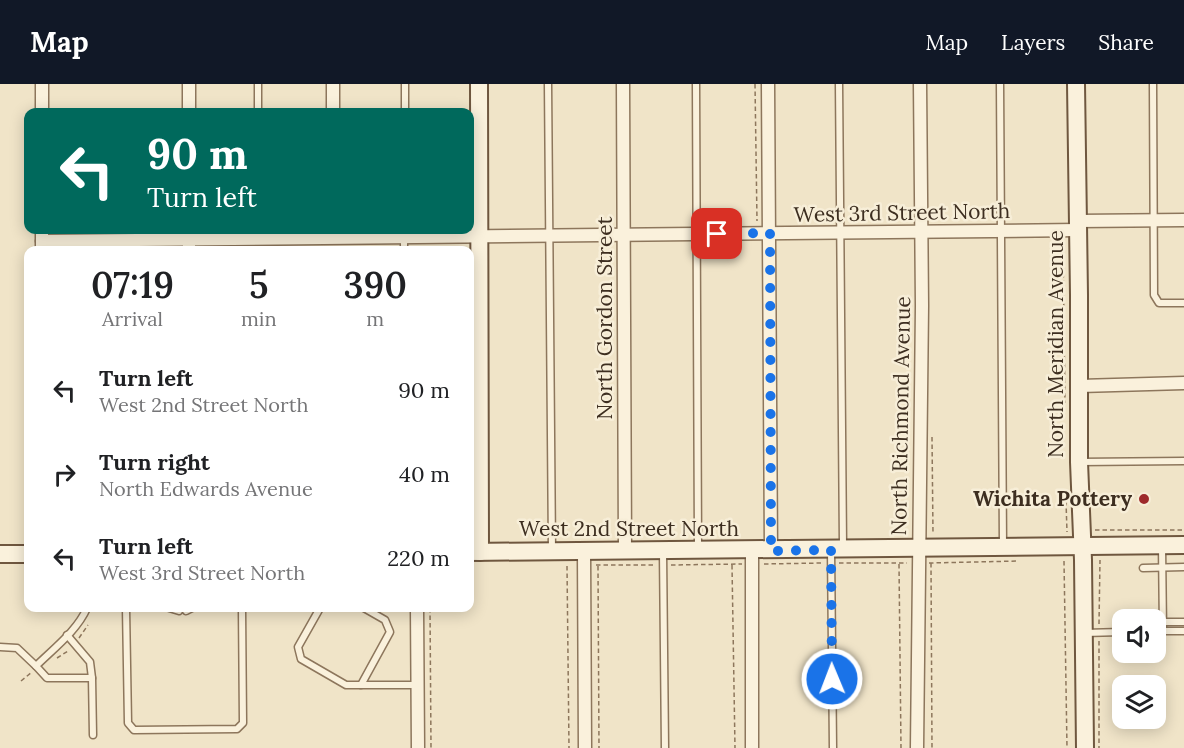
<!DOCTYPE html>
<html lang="en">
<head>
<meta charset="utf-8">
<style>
  body { margin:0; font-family:Lora,serif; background:#f6f6f6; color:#202124; height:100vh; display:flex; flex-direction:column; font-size:22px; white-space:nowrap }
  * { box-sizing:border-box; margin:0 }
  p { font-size:20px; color:#757577 }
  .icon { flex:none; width:33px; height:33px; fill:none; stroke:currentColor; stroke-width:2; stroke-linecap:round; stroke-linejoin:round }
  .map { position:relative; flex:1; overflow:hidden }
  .drawer { position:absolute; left:24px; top:162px; width:450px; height:366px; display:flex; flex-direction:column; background:#fff; border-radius:12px; box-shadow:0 3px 15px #0003 }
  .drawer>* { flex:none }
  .banner { position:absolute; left:24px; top:24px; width:450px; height:126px; border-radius:12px; box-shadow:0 3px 15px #0003; background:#00695c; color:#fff; overflow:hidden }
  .controls { position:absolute; left:1112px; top:525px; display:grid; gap:12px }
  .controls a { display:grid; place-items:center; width:54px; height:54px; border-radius:12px; background:#fff; box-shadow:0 3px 15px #0003; font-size:30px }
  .pin { position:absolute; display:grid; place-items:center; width:51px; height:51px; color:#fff; margin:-26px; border-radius:12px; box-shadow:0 3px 9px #0006 }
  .me { position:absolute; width:66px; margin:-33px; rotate:359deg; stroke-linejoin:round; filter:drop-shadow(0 0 4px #0008) }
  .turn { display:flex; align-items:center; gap:21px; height:126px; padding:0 24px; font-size:27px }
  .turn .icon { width:78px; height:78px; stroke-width:2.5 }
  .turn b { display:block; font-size:42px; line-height:51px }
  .eta { display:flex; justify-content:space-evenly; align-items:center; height:102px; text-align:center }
  .eta b { font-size:36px; font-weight:600; line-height:42px }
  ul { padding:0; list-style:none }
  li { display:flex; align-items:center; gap:18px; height:84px; padding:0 24px }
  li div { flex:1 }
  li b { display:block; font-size:22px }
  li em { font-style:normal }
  header { display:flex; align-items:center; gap:36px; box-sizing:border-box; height:84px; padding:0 30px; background:#111827; color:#fff }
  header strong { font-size:28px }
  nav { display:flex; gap:33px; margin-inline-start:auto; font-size:21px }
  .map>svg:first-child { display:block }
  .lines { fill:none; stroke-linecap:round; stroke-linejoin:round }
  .lane-casing { stroke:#8d765c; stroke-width:9 }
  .street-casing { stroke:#8d765c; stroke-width:15 }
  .secondary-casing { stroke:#6f573f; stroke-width:20 }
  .path { stroke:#8d765c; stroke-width:1.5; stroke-dasharray:4.5 3; stroke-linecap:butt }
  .lane { stroke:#faf1dc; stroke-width:6 }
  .street { stroke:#faf1dc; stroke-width:12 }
  .secondary { stroke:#faf1dc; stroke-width:16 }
  .route { stroke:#1a73e8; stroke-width:10; stroke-dasharray:0 18 }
  .poi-dot { fill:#9e2a2b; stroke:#f7eed8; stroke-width:2 }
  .labels { text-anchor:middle; stroke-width:5; stroke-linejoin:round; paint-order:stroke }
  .street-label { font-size:21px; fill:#3d2e20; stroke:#f7eed8 }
  .poi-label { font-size:21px; font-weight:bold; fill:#3d2e20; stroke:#f7eed8; text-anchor:end }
</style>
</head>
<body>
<header>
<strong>Map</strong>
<nav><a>Map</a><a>Layers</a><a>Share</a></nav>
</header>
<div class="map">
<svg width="1184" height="664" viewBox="0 0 1184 664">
  <rect width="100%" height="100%" fill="#f0e4c8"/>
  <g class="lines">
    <defs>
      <g id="lane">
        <path d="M258,0V28"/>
        <path d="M548,0L552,467"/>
        <path d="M696,0L698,464"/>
        <path d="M839,0L843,462"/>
        <path d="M1000,0L1003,463"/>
        <path d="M1153,0L1154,211L1159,219H1184"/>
        <path d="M405,28V0"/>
        <path d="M404,146V166"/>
        <path d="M1079,378L1184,377"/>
        <path d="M1162,462L1163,547"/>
        <path d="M831,466L833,664"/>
        <path d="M663,468L665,664"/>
        <path d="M1143,484L1184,483"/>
        <path d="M87,524C77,547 53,565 36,582L47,594H92L93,651"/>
        <path d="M126,524L128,639L134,646L237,645L243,639L242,524"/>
        <path d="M169,524L179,527"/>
        <path d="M320,524L298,563L301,575L346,601H361L390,548L385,536L364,524"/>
        <path d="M186,527L192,524"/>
        <path d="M1163,538H1184"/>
        <path d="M1155,547H1184"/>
        <path d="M1084,549L1122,548"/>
        <path d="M67,551L90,578L92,594"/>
        <path d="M0,563L17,564L36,582"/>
        <path d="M361,601H417"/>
      </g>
      <g id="street">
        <path d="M42,0V28"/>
        <path d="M189,0V28"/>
        <path d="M333,0V28"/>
        <path d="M623,0L625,467"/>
        <path d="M768,0L771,467"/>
        <path d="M1078,137L1184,136"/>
        <path d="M42,146V166"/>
        <path d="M189,146V166"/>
        <path d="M42,157L1078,146"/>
        <path d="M1080,302L1184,299"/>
        <path d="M752,467V664"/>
        <path d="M584,468L585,664"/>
        <path d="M417,524L418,664"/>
        <path d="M917,664L922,222L920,0"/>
      </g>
      <g id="secondary">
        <path d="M479,0L480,468"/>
        <path d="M1076,0L1079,211V378L1083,476L1085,664"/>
        <path d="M470,468L1184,461"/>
        <path d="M0,470H28"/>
      </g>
    </defs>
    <use href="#lane" class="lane-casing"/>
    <use href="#street" class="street-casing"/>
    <use href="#secondary" class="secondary-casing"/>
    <g class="path">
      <path d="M755,0L757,137"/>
      <path d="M1063,159L1065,319"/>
      <path d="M932,353L933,450"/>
      <path d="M1066,417L1067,448"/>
      <path d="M1095,446H1184"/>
      <path d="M1064,477L1067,664"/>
      <path d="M839,479H907"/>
      <path d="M929,479L1018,477"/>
      <path d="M931,479L932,664"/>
      <path d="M764,480L823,479"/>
      <path d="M899,480L901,664"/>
      <path d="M596,481H655"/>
      <path d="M671,481L742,480"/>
      <path d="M732,481L735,664"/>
      <path d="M567,482L569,664"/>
      <path d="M598,482L599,664"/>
      <path d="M430,524L431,664"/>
      <path d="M1099,540L1100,476"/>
      <path d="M79,554L88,541"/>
      <path d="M1099,557V664"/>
      <path d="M57,574L68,567"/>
      <path d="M21,597L32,588"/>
    </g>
    <use href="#lane" class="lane"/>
    <use href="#street" class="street"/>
    <use href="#secondary" class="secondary"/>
  </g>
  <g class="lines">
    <path class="route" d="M717,150L770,149L771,467L831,466L832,595"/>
  </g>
  <circle class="poi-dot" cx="1144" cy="415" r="6"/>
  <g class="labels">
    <g class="street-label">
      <text transform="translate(902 129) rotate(-1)" y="7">West 3rd Street North</text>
      <text transform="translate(605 234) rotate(-90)" y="7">North Gordon Street</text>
      <text transform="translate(1056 260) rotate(-90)" y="7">North Meridian Avenue</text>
      <text transform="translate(901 332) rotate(-89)" y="7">North Richmond Avenue</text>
      <text x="629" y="452">West 2nd Street North</text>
    </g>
    <g class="poi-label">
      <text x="1132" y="422">Wichita Pottery</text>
    </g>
  </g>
</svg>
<div class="controls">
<a><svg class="icon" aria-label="sound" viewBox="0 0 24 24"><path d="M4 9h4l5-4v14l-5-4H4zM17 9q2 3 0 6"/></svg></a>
<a><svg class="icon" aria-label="layers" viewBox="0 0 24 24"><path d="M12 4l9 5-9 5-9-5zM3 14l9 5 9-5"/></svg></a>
</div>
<div class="pin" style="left:717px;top:150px;background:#d93025"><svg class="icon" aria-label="arrive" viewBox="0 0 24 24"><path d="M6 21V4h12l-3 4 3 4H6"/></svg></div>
<svg class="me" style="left:832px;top:595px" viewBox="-20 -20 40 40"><circle r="17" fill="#1a73e8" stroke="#fff" stroke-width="3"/><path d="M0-11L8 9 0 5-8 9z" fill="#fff"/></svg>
<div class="banner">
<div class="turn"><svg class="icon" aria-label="left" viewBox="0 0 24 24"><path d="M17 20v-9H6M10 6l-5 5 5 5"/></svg><div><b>90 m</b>Turn left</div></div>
</div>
<section class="drawer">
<div class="eta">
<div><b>07:19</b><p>Arrival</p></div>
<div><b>5</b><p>min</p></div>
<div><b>390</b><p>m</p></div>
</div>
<ul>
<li><svg class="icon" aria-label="left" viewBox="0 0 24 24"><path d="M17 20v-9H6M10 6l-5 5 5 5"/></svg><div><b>Turn left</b><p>West 2nd Street North</p></div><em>90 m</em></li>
<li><svg class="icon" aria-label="right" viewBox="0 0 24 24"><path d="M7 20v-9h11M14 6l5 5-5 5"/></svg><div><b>Turn right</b><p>North Edwards Avenue</p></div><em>40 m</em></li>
<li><svg class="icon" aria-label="left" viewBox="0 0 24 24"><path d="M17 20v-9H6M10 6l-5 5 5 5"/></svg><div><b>Turn left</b><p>West 3rd Street North</p></div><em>220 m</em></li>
</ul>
</section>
</div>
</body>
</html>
